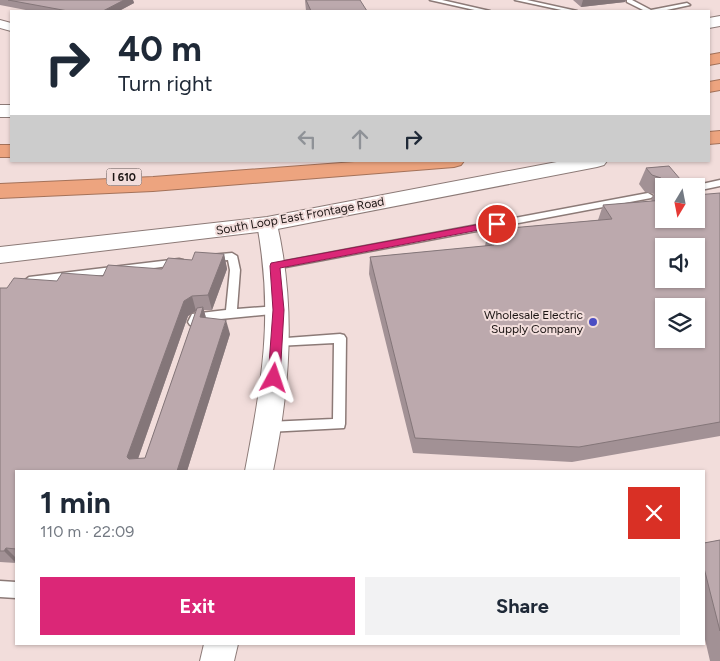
<!DOCTYPE html>
<html lang="en">
<head>
<meta charset="utf-8">
<style>
  body { margin:0; font-family:Figtree,sans-serif; background:#f2f2f3; color:#1f2937; height:100vh; display:flex; flex-direction:column; font-size:19px; white-space:nowrap }
  * { box-sizing:border-box; margin:0 }
  p { font-size:16px; color:#747a83 }
  .icon { flex:none; width:28px; height:28px; fill:none; stroke:currentColor; stroke-width:2; stroke-linecap:round; stroke-linejoin:round }
  .map { position:relative; flex:1; overflow:hidden }
  .details { position:absolute; left:15px; top:470px; width:690px; height:175px; display:flex; flex-direction:column; background:#fff; border-radius:0px; box-shadow:0 1px 4px #0004 }
  .details>* { flex:none }
  .hud { position:absolute; left:10px; top:10px; width:700px; height:152px; border-radius:0px; box-shadow:0 1px 4px #0004; background:#fff; color:#1f2937; overflow:hidden }
  .needle { width:32px; rotate:190deg }
  .controls { position:absolute; left:655px; top:178px; display:grid; gap:10px }
  .controls a { display:grid; place-items:center; width:50px; height:50px; border-radius:0px; background:#fff; box-shadow:0 1px 4px #0004; font-size:25px }
  .pin { position:absolute; display:grid; place-items:center; width:42px; height:42px; color:#fff; margin:-21px; border:2px solid #fff; border-radius:50%; box-shadow:0 1px 5px #0007 }
  .me { position:absolute; width:55px; margin:-28px; rotate:5deg; stroke-linejoin:round; filter:drop-shadow(0 0 4px #0008) }
  .turn { display:flex; align-items:center; gap:18px; height:105px; padding:0 25px; font-size:22px }
  .turn .icon { width:65px; height:65px; stroke-width:2.5 }
  .turn b { display:block; font-size:35px; line-height:42px }
  .lanes { display:flex; align-items:center; height:48px; padding:0 25px; background:#0003; justify-content:center; gap:25px; direction:ltr }
  .lanes .off { opacity:.35 }
  .round { display:grid; place-items:center; flex:none; width:52px; height:52px; border-radius:0px; background:#f2f2f3 }
  .head { display:flex; align-items:center; justify-content:space-between; height:85px; padding:0 25px }
  h1 { font-size:30px; font-weight:700; line-height:38px }
  .primary-button { display:flex; gap:10px; margin-top:auto; padding:10px 25px }
  .primary-button a { flex:1; height:58px; border-radius:0px; background:#db2777; color:#fff; font-size:20px; font-weight:700; line-height:58px; text-align:center }
  .primary-button a+a { background:#f2f2f3; color:#1f2937 }
  .map>svg:first-child { display:block }
  .lines { fill:none; stroke-linecap:round; stroke-linejoin:round }
  .lane-casing { stroke:#8c7a77; stroke-width:3 }
  .street-casing { stroke:#8c7a77; stroke-width:2 }
  .secondary-casing { stroke:#8c7a77; stroke-width:2 }
  .highway-casing { stroke:#a4725a; stroke-width:2 }
  .lane { fill:#fff; fill-rule:evenodd }
  .street { fill:#fff; fill-rule:evenodd }
  .secondary { fill:#fff; fill-rule:evenodd }
  .highway { fill:#eda47f; fill-rule:evenodd }
  .wall { fill:#a29195; fill-rule:evenodd }
  .shaded-wall { fill:#847679 }
  .building { fill:#bca9ad; stroke:#847679; fill-rule:evenodd }
  .route { fill:#db2777; stroke:#8e194d }
  .poi-dot { fill:#4b4dc3; stroke:#f2dddb; stroke-width:2 }
  .labels { text-anchor:middle; stroke-width:4; stroke-linejoin:round; paint-order:stroke }
  .shield { fill:#f2dddb; stroke:#5c5150; stroke-width:1 }
  .shield-label { font-size:11px; font-weight:bold; fill:#1c1514 }
  .street-label { font-size:12px; fill:#1c1514; stroke:#f2dddb }
  .poi-label { font-size:12px; fill:#1c1514; stroke:#f2dddb; text-anchor:end }
</style>
</head>
<body>
<div class="map">
<svg width="720" height="661" viewBox="0 0 720 661">
  <rect width="100%" height="100%" fill="#f2dddb"/>
  <g class="lines">
    <defs>
      <g id="lane">
        <path d="M430,0H442L490,11H479Z"/>
        <path d="M515,0H527L577,11H566Z"/>
        <path d="M627,0H632L651,10L687,3L690,5L662,11H645L627,2Z"/>
        <path d="M720,180V186L696,191V186H693Z"/>
        <path d="M648,193L653,196L651,198L275,269L270,266L275,263Z"/>
        <path d="M232,253L237,256L240,270L237,309L278,306L282,307L283,310L282,313L200,321L198,325H190L188,322L192,314L226,310L230,270L228,260L210,261L205,258L210,255Z"/>
        <path d="M179,259L183,260L184,262L183,264L29,285L24,281L29,277Z"/>
        <path d="M340,334L344,335L346,338L345,424L344,428L268,432L263,431L262,427L263,423L268,422L333,419L334,343L277,346L273,345L271,342L273,339Z"/>
        <path d="M0,581L16,582V598L0,597Z"/>
      </g>
      <g id="street">
        <path d="M0,20L11,23V31L0,28Z"/>
        <path d="M267,218L274,220L277,224C296,308 290,387 273,471H245C262,381 274,316 257,224L260,220Z"/>
        <path d="M204,644H238L234,661H200Z"/>
      </g>
      <g id="secondary">
        <path d="M720,16V26L709,28V18Z"/>
        <rect x="0" y="105" width="11" height="12"/>
        <path d="M562,161H607L604,165L597,167L267,231L0,263V247L267,217Z"/>
      </g>
      <g id="highway">
        <path d="M720,53V63L709,65V55Z"/>
        <path d="M720,80V90L709,92V82Z"/>
        <path d="M720,131V143L709,144V132Z"/>
        <rect x="0" y="145" width="11" height="12"/>
        <path d="M368,161H464L461,165L454,167L153,191L0,198V184L153,177Z"/>
      </g>
    </defs>
    <use href="#lane" class="lane-casing"/>
    <use href="#street" class="street-casing"/>
    <use href="#secondary" class="secondary-casing"/>
    <use href="#highway" class="highway-casing"/>
    <use href="#lane" class="lane"/>
    <use href="#street" class="street"/>
    <use href="#secondary" class="secondary"/>
    <use href="#highway" class="highway"/>
  </g>
  <g class="wall">
    <path d="M0,0H133L134,3L119,11H31L0,5Z"/>
    <path d="M305,0L367,11H306Z"/>
    <path d="M573,0H626L625,2L581,7Z"/>
    <path d="M669,166L664,186V219L720,193V436L572,462L413,453L369,274L370,257L485,246L488,230L598,220L603,205L652,201L651,200L654,194L645,192L639,184L646,168Z"/>
    <path d="M224,254L227,269L212,310H204L206,318L230,334L187,471H16V563L0,562V288H7L57,281L162,269L192,260ZM196,311L145,458L138,459L188,316Z"/>
    <path d="M720,540V661H710L704,635V543Z"/>
  </g>
  <g class="shaded-wall">
    <path d="M124,0H133L134,3L119,11H103Z"/>
    <path d="M583,0H626L625,2L581,7Z"/>
    <path d="M224,254L227,269L212,310L208,295Z"/>
    <path d="M192,296L196,311L188,316L134,470L127,457L184,301Z"/>
    <path d="M203,307L207,322L200,317Z"/>
    <path d="M226,320L230,334L187,471H177Z"/>
    <path d="M6,548L16,558V563L4,551Z"/>
  </g>
  <g class="building">
    <path d="M8,0H124L103,11H68Z"/>
    <path d="M306,0H360L367,11H311Z"/>
    <path d="M669,166L686,186H664V190L658,183L661,181V178L652,175L646,168Z"/>
    <path d="M720,193V422L579,447L415,438L370,257L494,245L488,230L612,219L603,205L664,200V219H696V195ZM664,246H696V279H664ZM664,306H696V339H664Z"/>
    <path d="M195,252L224,254L208,295L192,296L184,301L127,457L129,459L145,458L197,308L203,307L200,317L226,320L177,471H16V549L6,548L4,551H0V288H7L14,278L57,281L62,273L103,276L108,265L162,269L168,258L192,260Z"/>
    <path d="M720,540V631L704,568V543Z"/>
  </g>
  <path class="route" d="M497,221L500,222V226L280,268L284,310L280,378L278,381H270L268,378L273,310L270,266L271,263Z"/>
  <circle class="poi-dot" cx="593" cy="322" r="5"/>
  <g class="labels">
    <rect class="shield" x="106.5" y="168.5" width="35" height="17" rx="4"/>
    <g class="shield-label">
      <text x="124" y="181">I 610</text>
    </g>
    <g class="street-label">
      <text transform="translate(300 216) rotate(-10)" y="4">South Loop East Frontage Road</text>
    </g>
    <g class="poi-label">
      <text x="583" y="319">Wholesale Electric<tspan x="583" dy="14">Supply Company</tspan></text>
    </g>
  </g>
</svg>
<div class="controls">
<a><svg class="needle" viewBox="-14 -14 28 28"><path d="M0-13l5 13h-10z" fill="#e53935"/><path d="M0 13l5-13h-10z" fill="#747a83"/></svg></a>
<a><svg class="icon" aria-label="sound" viewBox="0 0 24 24"><path d="M4 9h4l5-4v14l-5-4H4zM17 9q2 3 0 6"/></svg></a>
<a><svg class="icon" aria-label="layers" viewBox="0 0 24 24"><path d="M12 4l9 5-9 5-9-5zM3 14l9 5 9-5"/></svg></a>
</div>
<div class="pin" style="left:497px;top:224px;background:#d93025"><svg class="icon" aria-label="arrive" viewBox="0 0 24 24"><path d="M6 21V4h12l-3 4 3 4H6"/></svg></div>
<svg class="me" style="left:274px;top:378px" viewBox="-20 -20 40 40"><path d="M0-17L14 15 0 8-14 15z" fill="#db2777" stroke="#fff" stroke-width="4"/></svg>
<div class="hud">
<div class="turn"><svg class="icon" aria-label="right" viewBox="0 0 24 24"><path d="M7 20v-9h11M14 6l5 5-5 5"/></svg><div><b>40 m</b>Turn right</div></div>
<div class="lanes"><svg class="icon off" aria-label="left" viewBox="0 0 24 24"><path d="M17 20v-9H6M10 6l-5 5 5 5"/></svg><svg class="icon off" aria-label="ahead" viewBox="0 0 24 24"><path d="M12 20V5M6 11l6-6 6 6"/></svg><svg class="icon" aria-label="right" viewBox="0 0 24 24"><path d="M7 20v-9h11M14 6l5 5-5 5"/></svg></div>
</div>
<section class="details">
<div class="head"><div><h1>1 min</h1><p>110 m · 22:09</p></div><a class="round" style="background:#d93025;color:#fff"><svg class="icon" aria-label="close" viewBox="0 0 24 24"><path d="M6 6l12 12M18 6L6 18"/></svg></a></div>
<div class="primary-button"><a>Exit</a><a>Share</a></div>
</section>
</div>
</body>
</html>
